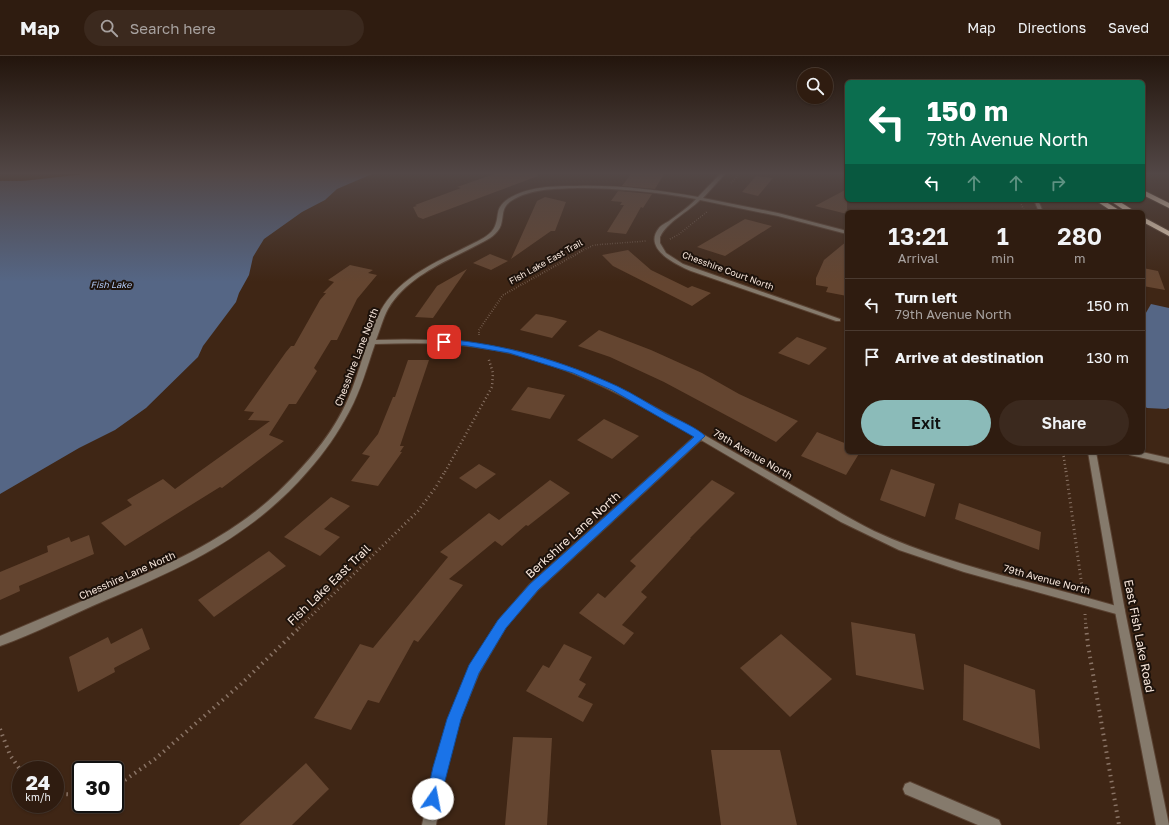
<!DOCTYPE html>
<html lang="en">
<head>
<meta charset="utf-8">
<style>
  body { margin:0; font-family:"Golos Text",sans-serif; background:#3b291e; color:#f1f3f6; height:100vh; display:flex; flex-direction:column; font-size:15px; white-space:nowrap }
  * { box-sizing:border-box; margin:0 }
  p { font-size:13px; color:#a7a19f }
  .icon { flex:none; width:22px; height:22px; fill:none; stroke:currentColor; stroke-width:2; stroke-linecap:round; stroke-linejoin:round }
  .map { position:relative; flex:1; overflow:hidden }
  .details { position:absolute; left:845px; top:154px; width:300px; height:244px; display:flex; flex-direction:column; background:#2f1c10; border-radius:6px; box-shadow:0 1px 3px #0004,0 0 0 1px #4a3a30 }
  .details>* { flex:none }
  .guide { position:absolute; left:845px; top:24px; width:300px; height:122px; border-radius:6px; box-shadow:0 1px 3px #0004,0 0 0 1px #4a3a30; background:#0b6e4f; color:#fff; overflow:hidden }
  .fabs { position:absolute; left:797px; top:12px; display:grid; gap:8px }
  .fabs a { display:grid; place-items:center; width:36px; height:36px; border-radius:50%; background:#2f1c10; box-shadow:0 1px 3px #0004,0 0 0 1px #4a3a30; font-size:20px }
  .speed { position:absolute; left:12px; top:705px; display:flex; gap:8px; font-size:20px; font-weight:700; text-align:center }
  .speed>* { display:grid; place-content:center; width:52px; height:52px; border-radius:50%; background:#2f1c10; box-shadow:0 1px 3px #0004,0 0 0 1px #4a3a30; line-height:1 }
  .speed small { font-size:10px; font-weight:400 }
  .speed .limit { border:2px solid #111; border-radius:6px; background:#fff; color:#111 }
  .pin { position:absolute; display:grid; place-items:center; width:34px; height:34px; color:#fff; margin:-17px; border-radius:8px; box-shadow:0 2px 6px #0006 }
  .me { position:absolute; width:44px; margin:-22px; rotate:12deg; stroke-linejoin:round; filter:drop-shadow(0 0 3px #0008) }
  .turn { display:flex; align-items:center; gap:14px; height:84px; padding:0 16px; font-size:18px }
  .turn .icon { width:52px; height:52px; stroke-width:2.5 }
  .turn b { display:block; font-size:28px; line-height:34px }
  .lanes { display:flex; align-items:center; height:38px; padding:0 16px; background:#0003; justify-content:center; gap:20px; direction:ltr }
  .lanes .off { opacity:.35 }
  .eta { display:flex; justify-content:space-evenly; align-items:center; height:68px; text-align:center }
  .eta b { font-size:24px; font-weight:600; line-height:28px }
  .cta { display:flex; gap:8px; margin-top:auto; padding:8px 16px }
  .cta a { flex:1; height:46px; border-radius:24px; background:#8bbbb9; color:#111; font-size:16px; font-weight:600; line-height:46px; text-align:center }
  .cta a+a { background:#3b291e; color:#f1f3f6 }
  ul { padding:0; list-style:none }
  li { display:flex; align-items:center; gap:12px; height:52px; padding:0 16px; border-top:1px solid #4a3a30 }
  li div { flex:1 }
  li b { display:block; font-size:15px }
  li em { font-style:normal }
  header { display:flex; align-items:center; gap:24px; box-sizing:border-box; height:56px; padding:0 20px; background:#2f1c10; border-bottom:1px solid #4a3a30 }
  header strong { font-size:19px }
  nav { display:flex; gap:22px; margin-inline-start:auto; font-size:14px }
  .search { width:280px; height:36px; background:#3b291e; display:flex; align-items:center; gap:10px; box-sizing:border-box; padding:0 14px; border-radius:22px; color:#a7a19f; font-size:15px }
  .map>svg:first-child { display:block }
  .water { fill:#556685 }
  .building { fill:#644530 }
  .lines { fill:none; stroke-linecap:round; stroke-linejoin:round }
  .minor-casing { stroke:#594131; stroke-width:2 }
  .tertiary-casing { stroke:#594131; stroke-width:2 }
  .motorway-casing { stroke:#594131; stroke-width:2 }
  .path-far4 { stroke:#8a7466; stroke-width:1.5; stroke-dasharray:0.5 2; stroke-linecap:butt }
  .path-far3 { stroke:#8a7466; stroke-width:2; stroke-dasharray:0.5 2; stroke-linecap:butt }
  .path-far2 { stroke:#8a7466; stroke-width:2.5; stroke-dasharray:1 3; stroke-linecap:butt }
  .path-far1 { stroke:#8a7466; stroke-width:3; stroke-dasharray:1 3.5; stroke-linecap:butt }
  .path { stroke:#8a7466; stroke-width:4; stroke-dasharray:1.5 4.5; stroke-linecap:butt }
  .minor { fill:#857a6c; fill-rule:evenodd }
  .tertiary { fill:#857a6c; fill-rule:evenodd }
  .motorway { fill:#fee7cc; fill-rule:evenodd }
  .route { fill:#1a73e8; stroke:#114b97 }
  .labels { text-anchor:middle; stroke-width:4; stroke-linejoin:round; paint-order:stroke }
  .far-street-label { font-size:9px; fill:#f9e8dd; stroke:#1d120b }
  .far-water-label { font-size:9px; font-style:italic; fill:#b2cbf7; stroke:#1d120b }
  .street-label { font-size:10px; fill:#f9e8dd; stroke:#1d120b }
  .near-street-label { font-size:12px; fill:#f9e8dd; stroke:#1d120b }
</style>
</head>
<body>
<header>
<strong>Map</strong>
<div class="search"><svg class="icon" aria-label="search" viewBox="0 0 24 24"><circle cx="10" cy="10" r="6"/><path d="M15 15l6 6"/></svg>Search here</div>
<nav><a>Map</a><a>Directions</a><a>Saved</a></nav>
</header>
<div class="map">
<svg width="1169" height="769" viewBox="0 0 1169 769">
  <rect width="100%" height="100%" fill="#3f2615"/>
  <g class="water">
    <path d="M85,118H372L337,133L325,144L302,156L264,183L253,201L249,219L239,237L236,246L203,290L198,301L146,352L115,374L79,392L0,438V125H23Z"/>
    <path d="M1151,248L1169,252V352L1166,353L1147,352L1143,349V262Z"/>
  </g>
  <g class="building">
    <path d="M494,118H537L538,120L423,163L418,161L413,151L417,150L415,149L461,132L457,131Z"/>
    <path d="M631,118H664L655,133L622,130Z"/>
    <path d="M756,120L773,122L758,140L742,136Z"/>
    <path d="M847,133V158L815,150Z"/>
    <path d="M618,135L652,138L643,152L641,151L626,178L607,176L624,149H620L622,146L611,145Z"/>
    <path d="M545,141L566,146L555,175H551L511,203L537,145Z"/>
    <path d="M745,163L772,170L725,200L697,191Z"/>
    <path d="M847,185V240L826,236L828,231L816,229V222L824,204Z"/>
    <path d="M628,194L651,214L688,232L692,230L711,237L692,250L613,210L602,199Z"/>
    <path d="M490,198L508,205L491,214L473,207Z"/>
    <path d="M350,209L373,214L368,217L377,219L357,243L337,284H331L314,312L317,315L296,348H289L269,379L284,385L222,432L220,431L125,490L101,467L132,449L127,444L163,423L175,433L270,365L248,364L254,356L244,355L286,296L291,290H294L320,244L326,237H323L334,226L328,224Z"/>
    <path d="M1143,212L1158,215L1165,234L1143,230Z"/>
    <path d="M467,213L433,262L415,261L437,230Z"/>
    <path d="M536,258L552,261L567,265L552,282L520,274Z"/>
    <path d="M599,274L651,294L702,317L739,338L798,365L776,386L664,326L610,301L578,290Z"/>
    <path d="M797,281L827,292L809,309L778,297Z"/>
    <path d="M408,304H429L400,390H404L400,396H402L378,430L351,425L370,400L362,398L378,378L393,341H395Z"/>
    <path d="M528,331L565,339L550,363L511,354Z"/>
    <path d="M604,363L639,380L612,403L577,384Z"/>
    <path d="M817,376L847,388V396H860L846,419L801,400Z"/>
    <path d="M479,408L496,418L476,433L459,422Z"/>
    <path d="M891,413L935,428L925,461L880,444Z"/>
    <path d="M550,424L570,437L528,470L526,469L502,490L495,485L449,523L463,529L418,586L414,584L379,647L368,644L351,674L314,662L360,588L373,592L448,501L440,496L489,457L499,464Z"/>
    <path d="M712,424L735,437L690,482H691L641,536L647,541L622,569L634,577L624,589L579,557L598,537L605,542L636,510L630,505Z"/>
    <path d="M331,441L350,450L324,473L340,481L320,500L284,481Z"/>
    <path d="M959,447L1041,476L1039,494L955,463Z"/>
    <path d="M89,479L94,498L19,530L20,535L0,544V516L48,496L47,490L69,481L71,486Z"/>
    <path d="M269,495L286,510L214,561L198,544Z"/>
    <path d="M851,566L915,578L924,634L856,619Z"/>
    <path d="M142,572L150,593L114,612L115,616L78,636L69,601L108,581L111,588Z"/>
    <path d="M781,578L832,623L790,661L740,612Z"/>
    <path d="M564,588L592,601L579,624L586,628L578,641L593,648L583,666L526,635L543,609L549,612Z"/>
    <path d="M964,608L1035,634L1040,693L963,664Z"/>
    <path d="M513,681L552,682L547,769H505Z"/>
    <path d="M711,694H780L797,769H721Z"/>
    <path d="M306,707L329,733L292,769H239Z"/>
  </g>
  <g class="lines">
    <defs>
      <g id="minor">
        <path d="M720,118H725L703,142L778,157L847,175V178L778,160L700,144C688,156 667,166 660,181V187L666,197L683,208L840,263V265H836L691,215C677,209 642,193 659,172C661,169 666,167 669,165C678,158 688,152 696,143C657,136 618,132 578,132C555,133 531,132 511,145C501,152 504,159 501,169C498,178 489,183 481,187C448,205 408,219 388,253C383,262 380,274 376,284C430,282 483,285 535,300C596,317 652,349 706,380C739,399 771,417 804,436C827,449 850,463 874,475C952,511 1038,527 1120,551L1124,552L1125,555L1124,558L1120,559L964,516L899,494L841,466L701,384L538,534L506,571L479,617L460,663L446,711L436,769H422L434,711L448,663L470,610L498,565L530,528L695,380C626,340 555,301 475,291C441,286 408,287 375,288C367,311 361,334 349,356C338,377 324,397 308,415C251,481 184,511 106,544C71,559 36,577 0,590V580C33,566 66,552 99,538C163,511 228,484 278,436C306,409 333,378 348,343C361,314 366,282 381,254C401,219 441,204 474,187C482,183 492,178 495,170C500,159 494,153 508,143C528,130 554,130 578,130C618,129 658,134 698,141Z"/>
        <path d="M1126,396H1142L1169,402V408L1130,399Z"/>
        <path d="M910,726L999,764L1001,769H978L905,738L903,733L905,728Z"/>
      </g>
      <g id="tertiary">
        <path d="M1034,144H1038L1043,156H1039Z"/>
        <path d="M1088,396H1096L1125,555L1169,769H1156L1115,555Z"/>
      </g>
      <g id="motorway">
        <path d="M1143,134L1169,147V152L1143,139Z"/>
        <path d="M1095,144H1103L1122,156H1113Z"/>
        <path d="M1109,144H1117L1136,156H1127Z"/>
        <path d="M1143,161L1169,175V180L1143,166Z"/>
      </g>
    </defs>
    <use href="#minor" class="minor-casing"/>
    <use href="#tertiary" class="tertiary-casing"/>
    <use href="#motorway" class="motorway-casing"/>
    <g class="path-far4">
      <path d="M731,127L739,118"/>
      <path d="M1019,144L1025,156"/>
      <path d="M670,183L678,179L708,155"/>
      <path d="M579,196L594,189L646,185"/>
    </g>
    <path class="path-far3" d="M479,279V274L503,239L582,195"/>
    <g class="path-far2">
      <path d="M1063,396L1066,416"/>
      <path d="M445,416L492,331L493,317L488,301"/>
    </g>
    <g class="path-far1">
      <path d="M1066,415L1082,531"/>
      <path d="M1085,558L1086,572"/>
      <path d="M299,572L418,455L436,431L445,415"/>
    </g>
    <g class="path">
      <path d="M1086,571L1088,589L1119,769"/>
      <path d="M0,673L10,699L21,715"/>
      <path d="M115,731L155,703L241,628L300,571"/>
      <path d="M55,735L62,738L81,739"/>
    </g>
    <use href="#minor" class="minor"/>
    <use href="#tertiary" class="tertiary"/>
    <use href="#motorway" class="motorway"/>
  </g>
  <linearGradient id="sky" x2="0" y2="1"><stop stop-color="#23150c"/><stop offset="0.52" stop-color="#524746"/><stop offset="1" stop-color="#524746" stop-opacity="0"/></linearGradient>
  <rect width="1169" height="226" fill="url(#sky)"/>
  <path class="route" d="M444,283C505,288 562,305 617,330C634,338 649,348 665,357C676,363 698,372 705,380L538,534L506,572L479,617L461,663L439,748L433,750L428,748L426,743L433,711L447,663L469,609L498,564L530,528L694,381L612,334L573,317L509,297L468,290L442,287L440,286Z"/>
  <g class="labels">
    <g class="far-street-label">
      <text transform="translate(546 206) rotate(-29)" y="3">Fish Lake East Trail</text>
      <text transform="translate(728 215) rotate(20)" y="3">Chesshire Court North</text>
    </g>
    <g class="far-water-label">
      <text x="111" y="232">Fish Lake</text>
    </g>
    <g class="street-label">
      <text transform="translate(356 301) rotate(-69)" y="4">Chesshire Lane North</text>
      <text transform="translate(753 398) rotate(30)" y="4">79th Avenue North</text>
      <text transform="translate(127 519) rotate(-24)" y="4">Chesshire Lane North</text>
      <text transform="translate(1047 523) rotate(15)" y="4">79th Avenue North</text>
    </g>
    <g class="near-street-label">
      <text transform="translate(573 479) rotate(-42)" y="4">Berkshire Lane North</text>
      <text transform="translate(329 529) rotate(-44)" y="4">Fish Lake East Trail</text>
      <text transform="translate(1139 580) rotate(79)" y="4">East Fish Lake Road</text>
    </g>
  </g>
</svg>
<div class="fabs">
<a><svg class="icon" aria-label="search" viewBox="0 0 24 24"><circle cx="10" cy="10" r="6"/><path d="M15 15l6 6"/></svg></a>
</div>
<div class="speed"><div>24<small>km/h</small></div><div class="limit">30</div></div>
<div class="pin" style="left:444px;top:286px;background:#d93025"><svg class="icon" aria-label="arrive" viewBox="0 0 24 24"><path d="M6 21V4h12l-3 4 3 4H6"/></svg></div>
<svg class="me" style="left:433px;top:743px" viewBox="-20 -20 40 40"><circle r="19" fill="#fff"/><path d="M0-13L10 11 0 6-10 11z" fill="#1a73e8"/></svg>
<div class="guide">
<div class="turn"><svg class="icon" aria-label="left" viewBox="0 0 24 24"><path d="M17 20v-9H6M10 6l-5 5 5 5"/></svg><div><b>150 m</b>79th Avenue North</div></div>
<div class="lanes"><svg class="icon" aria-label="left" viewBox="0 0 24 24"><path d="M17 20v-9H6M10 6l-5 5 5 5"/></svg><svg class="icon off" aria-label="ahead" viewBox="0 0 24 24"><path d="M12 20V5M6 11l6-6 6 6"/></svg><svg class="icon off" aria-label="ahead" viewBox="0 0 24 24"><path d="M12 20V5M6 11l6-6 6 6"/></svg><svg class="icon off" aria-label="right" viewBox="0 0 24 24"><path d="M7 20v-9h11M14 6l5 5-5 5"/></svg></div>
</div>
<section class="details">
<div class="eta">
<div><b>13:21</b><p>Arrival</p></div>
<div><b>1</b><p>min</p></div>
<div><b>280</b><p>m</p></div>
</div>
<ul>
<li><svg class="icon" aria-label="left" viewBox="0 0 24 24"><path d="M17 20v-9H6M10 6l-5 5 5 5"/></svg><div><b>Turn left</b><p>79th Avenue North</p></div><em>150 m</em></li>
<li><svg class="icon" aria-label="arrive" viewBox="0 0 24 24"><path d="M6 21V4h12l-3 4 3 4H6"/></svg><div><b>Arrive at destination</b></div><em>130 m</em></li>
</ul>
<div class="cta"><a>Exit</a><a>Share</a></div>
</section>
</div>
</body>
</html>
